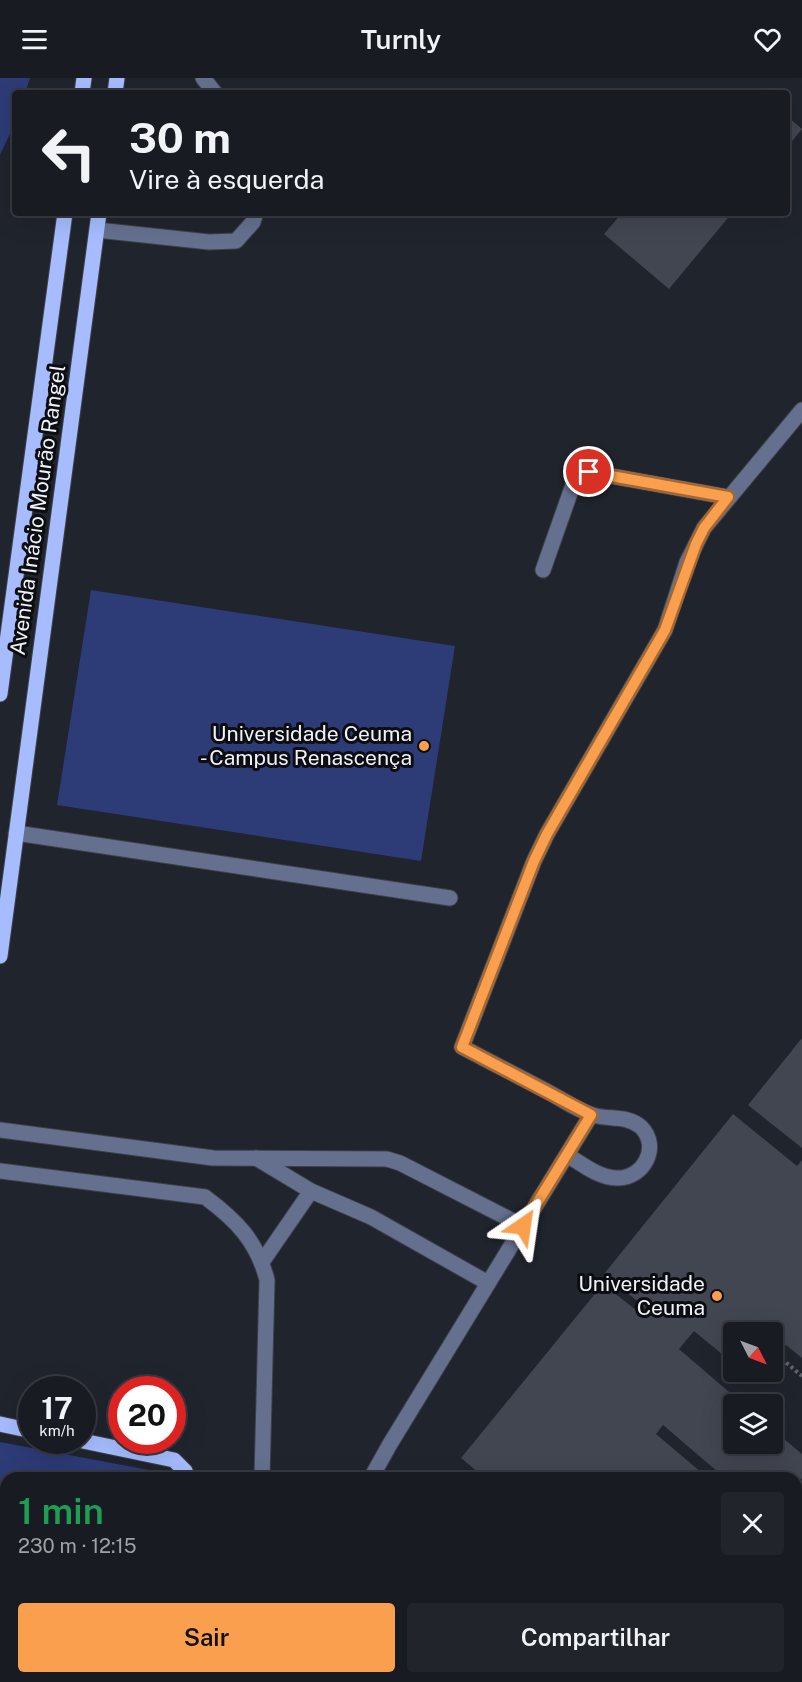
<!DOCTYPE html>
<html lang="pt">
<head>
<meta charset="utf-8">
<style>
  body { margin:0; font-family:"Public Sans",sans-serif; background:#21242a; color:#f1f3f6; height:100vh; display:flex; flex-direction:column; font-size:22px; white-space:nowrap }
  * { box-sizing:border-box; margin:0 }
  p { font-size:20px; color:#9fa1a5 }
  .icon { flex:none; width:33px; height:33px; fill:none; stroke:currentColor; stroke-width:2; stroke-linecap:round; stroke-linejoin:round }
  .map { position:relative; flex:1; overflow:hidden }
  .sheet { position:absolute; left:0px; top:1394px; width:802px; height:212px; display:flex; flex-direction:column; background:#181b22; border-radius:18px 18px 0 0; box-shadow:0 6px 24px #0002,0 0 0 2px #363940 }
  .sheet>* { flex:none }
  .banner { position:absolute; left:12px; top:12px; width:778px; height:126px; border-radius:6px; box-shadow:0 6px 24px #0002,0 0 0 2px #363940; background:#181b22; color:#f1f3f6; overflow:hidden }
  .needle { width:39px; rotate:132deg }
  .buttons { position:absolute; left:723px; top:1244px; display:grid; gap:12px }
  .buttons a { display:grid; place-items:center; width:60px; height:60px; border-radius:6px; background:#181b22; box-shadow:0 6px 24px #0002,0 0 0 2px #363940; font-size:30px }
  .speed { position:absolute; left:18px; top:1298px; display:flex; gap:12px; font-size:30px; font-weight:700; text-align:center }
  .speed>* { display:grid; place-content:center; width:78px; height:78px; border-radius:50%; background:#181b22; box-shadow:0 6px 24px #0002,0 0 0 2px #363940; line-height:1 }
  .speed small { font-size:15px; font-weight:400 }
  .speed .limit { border:9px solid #d22; background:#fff; color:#111 }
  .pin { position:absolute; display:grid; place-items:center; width:51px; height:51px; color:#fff; margin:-26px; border:3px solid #fff; border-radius:50%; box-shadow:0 2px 6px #0007 }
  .me { position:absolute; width:66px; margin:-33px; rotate:32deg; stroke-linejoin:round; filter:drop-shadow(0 0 4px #0008) }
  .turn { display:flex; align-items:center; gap:21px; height:126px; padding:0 18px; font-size:27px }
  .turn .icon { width:78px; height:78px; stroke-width:2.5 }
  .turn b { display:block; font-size:42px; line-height:51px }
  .round { display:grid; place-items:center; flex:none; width:63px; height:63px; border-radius:6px; background:#21242a }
  .head { display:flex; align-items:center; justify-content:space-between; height:102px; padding:0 18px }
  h1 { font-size:36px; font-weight:600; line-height:45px; color:#1e9e55 }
  .cta { display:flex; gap:12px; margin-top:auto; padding:12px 18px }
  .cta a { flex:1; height:69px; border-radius:6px; background:#fa9f4e; color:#111; font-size:24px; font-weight:600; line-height:69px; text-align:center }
  .cta a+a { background:#21242a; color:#f1f3f6 }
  header { display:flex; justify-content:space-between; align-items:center; height:78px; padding:0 18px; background:#181b22; font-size:27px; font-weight:600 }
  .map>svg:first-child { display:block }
  .green { fill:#2d3c77 }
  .building { fill:#424651 }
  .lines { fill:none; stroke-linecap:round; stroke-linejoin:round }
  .minor-casing { stroke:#3d414a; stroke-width:17 }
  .major-casing { stroke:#3d414a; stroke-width:17 }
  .path { stroke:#62656e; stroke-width:4; stroke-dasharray:3 3; stroke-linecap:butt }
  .minor { stroke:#65708f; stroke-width:15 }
  .major { stroke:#a6bcfe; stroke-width:15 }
  .route-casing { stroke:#a26733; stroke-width:15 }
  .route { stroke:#fa9f4e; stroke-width:10 }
  .poi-dot { fill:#fa9f4e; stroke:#0c0d11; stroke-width:2 }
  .labels { text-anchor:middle; stroke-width:6; stroke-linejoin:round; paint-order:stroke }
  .street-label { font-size:21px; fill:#f0f2f9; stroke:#0c0d11 }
  .poi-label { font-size:21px; fill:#f0f2f9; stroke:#0c0d11; text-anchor:end }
</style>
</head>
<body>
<header><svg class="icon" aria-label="menu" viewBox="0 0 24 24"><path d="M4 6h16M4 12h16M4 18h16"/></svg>Turnly<svg class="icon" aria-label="heart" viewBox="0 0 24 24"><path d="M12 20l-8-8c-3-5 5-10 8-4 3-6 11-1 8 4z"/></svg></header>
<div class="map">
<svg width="802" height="1604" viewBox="0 0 802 1604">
  <rect width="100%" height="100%" fill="#20242d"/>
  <g class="green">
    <path d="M0,0H30L25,15H15V45L0,77Z"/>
    <path d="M91,512L455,568L421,783L57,727Z"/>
    <path d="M0,1364L165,1395L170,1399L6,1400V1419L0,1413Z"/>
    <path d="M0,1575L6,1578V1599H57L69,1604H0Z"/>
  </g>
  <g class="building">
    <path d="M788,39L802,51L788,68Z"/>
    <path d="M622,135H732L669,211L604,156Z"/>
    <path d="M802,960V1070L748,1027Z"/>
    <path d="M733,1036L797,1088L802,1082V1280L786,1267L772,1283V1254H734V1286L694,1253L679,1271L743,1326H734V1365H772V1351L802,1376V1400L796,1407V1400H725L663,1347L656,1356L708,1400H485L461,1380L603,1206L641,1236L646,1230L604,1196Z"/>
    <path d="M742,1293H764L755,1304Z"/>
  </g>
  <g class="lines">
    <defs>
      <g id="minor">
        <path d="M203,0L215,15"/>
        <path d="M97,152L209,164L236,163L253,144L256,135"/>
        <path d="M543,492L574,404L589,394L727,419"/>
        <path d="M16,755L450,820"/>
        <path d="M0,1052L213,1080L387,1081L400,1085L523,1148"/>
        <path d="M567,1077C582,1086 599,1100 617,1100C643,1101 661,1069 641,1049C628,1037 608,1042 593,1037C579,1033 564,1023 552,1016C522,1000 492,985 462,969L534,783L547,756L665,552L687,484L704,450L802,332"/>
        <path d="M256,1080L311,1113L371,1139L488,1205"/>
        <path d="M0,1093L205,1119C236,1142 257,1163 267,1202L262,1400"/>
        <path d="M262,1184L311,1113"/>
        <path d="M371,1400L390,1366L591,1037"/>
        <path d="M796,1494L802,1488"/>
        <path d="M342,1599L348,1604"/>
        <path d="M708,1604L712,1599"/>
      </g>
      <g id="major">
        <path d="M82,15L84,0"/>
        <path d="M115,15L117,0"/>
        <path d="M0,616L65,135"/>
        <path d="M0,878L99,135"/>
        <path d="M0,1346L32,1353"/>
        <path d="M78,1362L174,1382L185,1393L188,1400"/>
        <path d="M0,1443L6,1449"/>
        <path d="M114,1599L118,1604"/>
        <path d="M174,1604L175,1599"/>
      </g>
    </defs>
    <use href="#minor" class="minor-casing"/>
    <use href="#major" class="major-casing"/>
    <path class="path" d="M777,1277L802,1298"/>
    <use href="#minor" class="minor"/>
    <use href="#major" class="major"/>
  </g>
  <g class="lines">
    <defs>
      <path id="route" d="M523,1148L591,1037L462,969L534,783L547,756L665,552L696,466L704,450L728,419L589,394"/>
    </defs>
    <use href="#route" class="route-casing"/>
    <use href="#route" class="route"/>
  </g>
  <g class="poi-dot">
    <circle cx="424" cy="668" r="6"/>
    <circle cx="717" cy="1218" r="6"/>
  </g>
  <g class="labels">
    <g class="street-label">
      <text transform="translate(38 432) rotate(-82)" y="7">Avenida Inácio Mourão Rangel</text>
    </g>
    <g class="poi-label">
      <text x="412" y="663">Universidade Ceuma<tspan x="412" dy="24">- Campus Renascença</tspan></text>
      <text x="705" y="1213">Universidade<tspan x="705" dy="24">Ceuma</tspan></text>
    </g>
  </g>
</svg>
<div class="buttons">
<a><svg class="needle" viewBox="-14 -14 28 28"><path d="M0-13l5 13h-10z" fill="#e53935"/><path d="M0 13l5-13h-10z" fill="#9fa1a5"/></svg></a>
<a><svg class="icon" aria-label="layers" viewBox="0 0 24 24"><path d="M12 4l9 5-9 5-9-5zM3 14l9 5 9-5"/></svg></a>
</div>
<div class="speed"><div>17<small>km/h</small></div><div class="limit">20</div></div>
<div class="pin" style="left:589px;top:394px;background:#d93025"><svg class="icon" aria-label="arrive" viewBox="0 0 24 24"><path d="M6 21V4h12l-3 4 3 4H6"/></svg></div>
<svg class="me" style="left:523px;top:1148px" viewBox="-20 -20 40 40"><path d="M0-17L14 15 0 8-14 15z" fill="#fa9f4e" stroke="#fff" stroke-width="4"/></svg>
<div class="banner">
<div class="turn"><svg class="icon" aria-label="left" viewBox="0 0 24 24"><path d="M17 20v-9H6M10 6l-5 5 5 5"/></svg><div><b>30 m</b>Vire à esquerda</div></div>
</div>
<section class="sheet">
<div class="head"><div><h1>1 min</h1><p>230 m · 12:15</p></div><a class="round"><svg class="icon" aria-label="close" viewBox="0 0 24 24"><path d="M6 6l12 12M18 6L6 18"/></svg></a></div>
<div class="cta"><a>Sair</a><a>Compartilhar</a></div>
</section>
</div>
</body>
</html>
